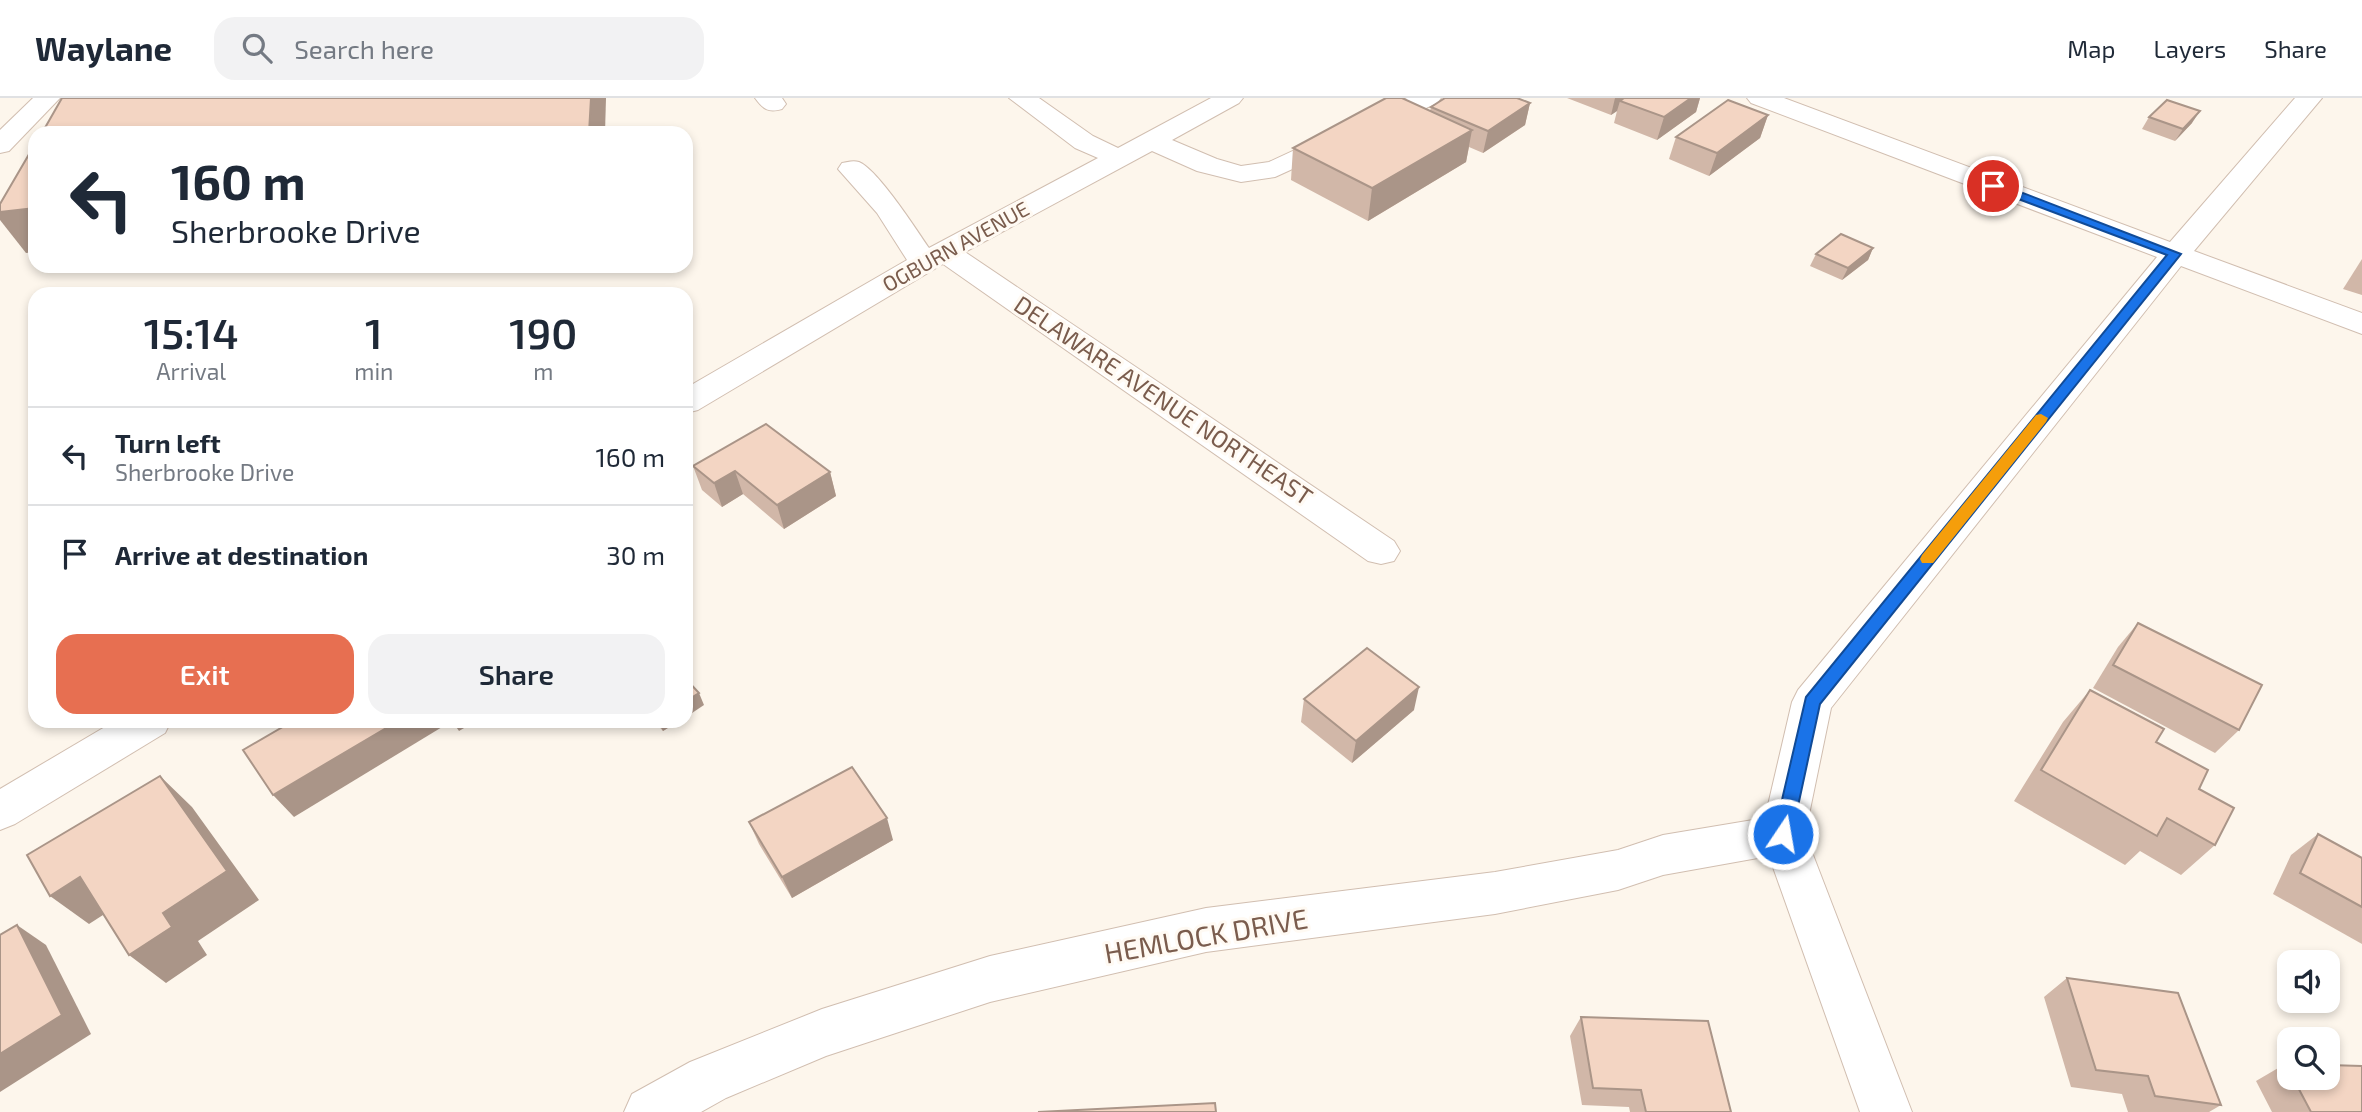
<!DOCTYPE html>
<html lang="en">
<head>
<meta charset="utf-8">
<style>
  body { margin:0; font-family:"Exo 2",sans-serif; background:#f2f2f3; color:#1f2937; height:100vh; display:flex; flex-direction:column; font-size:26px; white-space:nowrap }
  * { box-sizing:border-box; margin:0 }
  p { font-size:23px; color:#747a83 }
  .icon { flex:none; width:38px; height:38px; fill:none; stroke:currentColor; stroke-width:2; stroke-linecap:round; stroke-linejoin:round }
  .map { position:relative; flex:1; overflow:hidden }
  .side { position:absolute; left:28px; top:189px; width:665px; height:441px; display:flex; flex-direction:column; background:#fff; border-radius:21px; box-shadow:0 4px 10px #0003 }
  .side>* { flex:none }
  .guide { position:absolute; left:28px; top:28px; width:665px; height:147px; border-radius:21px; box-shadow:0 4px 10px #0003; background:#fff; color:#1f2937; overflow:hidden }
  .tools { position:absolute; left:2277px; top:852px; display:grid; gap:14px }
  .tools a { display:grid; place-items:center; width:63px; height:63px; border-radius:14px; background:#fff; box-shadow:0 4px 10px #0003; font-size:35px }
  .pin { position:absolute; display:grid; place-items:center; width:60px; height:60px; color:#fff; margin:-30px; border:4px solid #fff; border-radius:50%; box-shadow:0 2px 7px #0007 }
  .me { position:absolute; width:77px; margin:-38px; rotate:12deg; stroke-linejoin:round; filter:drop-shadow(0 0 5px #0008) }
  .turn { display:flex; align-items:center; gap:24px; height:147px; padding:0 28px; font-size:32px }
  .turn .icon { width:91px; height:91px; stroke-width:2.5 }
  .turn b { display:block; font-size:49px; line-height:60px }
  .eta { display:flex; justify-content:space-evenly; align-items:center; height:119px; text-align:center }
  .eta b { font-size:42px; font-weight:600; line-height:49px }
  .cta { display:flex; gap:14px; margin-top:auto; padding:14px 28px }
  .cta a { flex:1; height:80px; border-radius:21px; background:#e76f51; color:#fff; font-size:28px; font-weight:600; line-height:80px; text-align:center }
  .cta a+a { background:#f2f2f3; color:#1f2937 }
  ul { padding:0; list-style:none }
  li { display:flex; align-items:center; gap:21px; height:98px; padding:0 28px; border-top:2px solid #e0e1e3 }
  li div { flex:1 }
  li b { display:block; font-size:26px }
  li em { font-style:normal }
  header { display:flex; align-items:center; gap:42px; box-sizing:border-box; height:98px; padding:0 35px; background:#fff; border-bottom:2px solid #e0e1e3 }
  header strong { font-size:33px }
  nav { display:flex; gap:38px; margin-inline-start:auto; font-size:24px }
  .search { width:490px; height:63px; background:#f2f2f3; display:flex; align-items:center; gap:18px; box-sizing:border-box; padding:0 24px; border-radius:21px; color:#747a83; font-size:26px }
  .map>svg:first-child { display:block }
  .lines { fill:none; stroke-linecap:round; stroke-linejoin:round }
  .minor-casing { stroke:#d1beb0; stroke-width:2 }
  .minor { fill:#fff; fill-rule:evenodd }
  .wall { fill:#d1b7a8 }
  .shaded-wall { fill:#aa9588 }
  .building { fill:#f3d5c3; stroke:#aa9588; stroke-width:2 }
  .route { fill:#1a73e8; stroke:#114b97; stroke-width:2 }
  .slow { fill:#f59e0b }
  .labels { text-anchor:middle; stroke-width:6; stroke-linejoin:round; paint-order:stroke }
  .far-street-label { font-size:21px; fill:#7a5c4d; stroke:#fffaf3 }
  .street-label { font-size:24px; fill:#7a5c4d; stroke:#fffaf3 }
  .near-street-label { font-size:28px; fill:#7a5c4d; stroke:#fffaf3 }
</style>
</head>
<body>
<header>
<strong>Waylane</strong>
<div class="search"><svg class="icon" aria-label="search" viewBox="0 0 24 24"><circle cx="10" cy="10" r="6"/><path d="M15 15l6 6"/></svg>Search here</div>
<nav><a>Map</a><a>Layers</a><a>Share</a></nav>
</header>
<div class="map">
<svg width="2362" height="1014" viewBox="0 0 2362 1014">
  <rect width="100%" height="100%" fill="#fdf6ec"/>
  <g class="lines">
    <defs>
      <g id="minor">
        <path d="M33,0H60L9,53L0,55V32Z"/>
        <path d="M755,0H782L786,6L782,11C768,15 763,11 755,0Z"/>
        <path d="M1009,0H1039L1093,38L1118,50L1211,0H1243L1239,5L1172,42L1217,61L1241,68L1269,64L1407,0H1441L1437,5L1275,79L1241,84L1197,73L1152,53L965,154L1394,443L1400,453L1394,463L1381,466L1368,463L943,166L698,312L686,315V290L907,162L877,115L838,71L842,65C848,64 853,62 859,64C878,72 916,131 929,150L1098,60L1075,50Z"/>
        <path d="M1747,0H1784L2170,144L2295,0H2322L2194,153L2362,215V236L2181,168L1831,610L1805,736L1912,1014H1860L1769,758L1663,777L1618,792L1495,816L1206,854L990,904L826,958L726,1000L701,1014H624L632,996L690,964L822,911L990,858L1206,810L1495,774L1618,752L1663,737L1765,720L1792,604L1798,592L2157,159L1751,5Z"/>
        <path d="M115,623H171L165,635L15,726L0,732V691Z"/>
      </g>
    </defs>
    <use href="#minor" class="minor-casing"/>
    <use href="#minor" class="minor"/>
  </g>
  <g class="wall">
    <path d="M1567,0H1700L1696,14L1657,42L1614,25L1617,13L1611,17Z"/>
    <path d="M1530,5L1525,27L1483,55L1469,49L1466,64L1368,123L1291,82L1293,50L1430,13L1431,9Z"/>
    <path d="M1768,17L1760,40L1709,78L1669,61L1676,39Z"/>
    <path d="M2149,19L2192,25L2175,43L2142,31Z"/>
    <path d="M1873,150L1868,162L1842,182L1810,168L1816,156Z"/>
    <path d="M2362,161V197L2343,191Z"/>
    <path d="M693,368L830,374L836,398L784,431L743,396L722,409L702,392Z"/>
    <path d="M2138,525L2239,632L2215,655L2093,590L2118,549Z"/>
    <path d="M2090,592L2156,644L2199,691L2215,747L2181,777L2140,753L2125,767L2014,703L2063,624Z"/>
    <path d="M1304,601L1414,612L1352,665L1301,624Z"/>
    <path d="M654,623H679L663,633Z"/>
    <path d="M749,724L893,742L792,800L759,746Z"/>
    <path d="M2318,736L2362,760V846L2273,796L2291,757Z"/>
    <path d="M2067,880L2221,1007L2209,1014H2128L2122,996L2071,989L2044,899Z"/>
    <path d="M1581,919L1731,1014H1630L1629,1009L1582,1007L1570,938Z"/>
    <path d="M2285,966H2289V980H2328L2362,1014H2272L2256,983Z"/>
  </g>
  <g class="shaded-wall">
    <path d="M591,0H606L605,35H589Z"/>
    <path d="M1615,0H1636L1620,3L1617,13L1611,17Z"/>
    <path d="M1691,0H1700L1696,14L1657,42L1664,19Z"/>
    <path d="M1530,5L1525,27L1483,55L1488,33Z"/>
    <path d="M2200,13L2192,25L2175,43L2183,31Z"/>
    <path d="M1768,17L1760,40L1709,78L1717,55Z"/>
    <path d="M1472,32L1466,64L1368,123L1372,90Z"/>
    <path d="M35,110V154L26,155L0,122V114Z"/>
    <path d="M1873,150L1868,162L1842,182L1848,170Z"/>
    <path d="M735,373L743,396L722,409L714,385Z"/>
    <path d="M830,374L836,398L784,431L777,407Z"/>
    <path d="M1419,589L1414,612L1352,665L1356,643Z"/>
    <path d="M699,595L704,607L686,619V603Z"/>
    <path d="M398,623H452L294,719L273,697Z"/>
    <path d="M452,623H476L459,633Z"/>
    <path d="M658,623H679L663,633Z"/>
    <path d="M160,678L192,709L259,802L198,843L207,857L166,885L129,857Z"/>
    <path d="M887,720L893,742L792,800L782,779Z"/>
    <path d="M80,779L117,808L89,826L50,798Z"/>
    <path d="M17,827L46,847L91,936L0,994V956Z"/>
  </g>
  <g class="building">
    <path d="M62,0H591L589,35H42Z"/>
    <path d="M1386,0H1402L1472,32L1372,90L1293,50Z"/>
    <path d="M1445,0H1517L1530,5L1488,33L1431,9Z"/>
    <path d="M1624,0H1691L1664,19L1620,3Z"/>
    <path d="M1728,2L1768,17L1717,55L1676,39Z"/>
    <path d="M2167,2L2200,13L2183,31L2149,19Z"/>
    <path d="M35,46V110L0,114V106Z"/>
    <path d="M1841,136L1873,150L1848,170L1816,156Z"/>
    <path d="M766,326L830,374L777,407L735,373L714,385L693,368Z"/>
    <path d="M2138,525L2262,587L2239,632L2113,567Z"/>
    <path d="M1367,550L1419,589L1356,643L1304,601Z"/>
    <path d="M686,581L699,595L686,603Z"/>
    <path d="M2090,592L2164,631L2156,644L2208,672L2199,691L2234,710L2215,747L2167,720L2157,738L2041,672Z"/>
    <path d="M293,623H398L273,697L243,652Z"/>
    <path d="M852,669L887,720L782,779L749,724Z"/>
    <path d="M160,678L227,773L163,815L172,829L129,857L80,779L50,798L27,757Z"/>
    <path d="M2318,736L2362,760V809L2300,775Z"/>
    <path d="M17,827L62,917L0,956V837Z"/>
    <path d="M2067,880L2178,895L2221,1007L2155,998L2148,978L2096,972Z"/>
    <path d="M1581,919L1708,923L1731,1014H1646L1641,992L1593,990Z"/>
    <path d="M2328,967L2362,968V1014H2311L2293,980H2328Z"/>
    <path d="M1215,1005L1216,1014H1038Z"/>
  </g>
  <path class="route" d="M1989,85H1997L2181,156L1820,606L1792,736L1790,741L1783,744L1777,741L1774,736L1806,599L2167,157L1989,90Z"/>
  <path class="slow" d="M2041,316L2048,320L2046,324L1933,465H1922L1920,461L1922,457L2036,317Z"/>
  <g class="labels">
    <g class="far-street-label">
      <text transform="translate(956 149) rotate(-29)" y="7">OGBURN AVENUE</text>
    </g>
    <g class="street-label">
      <text transform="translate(1163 303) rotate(34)" y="8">DELAWARE AVENUE NORTHEAST</text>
    </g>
    <g class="near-street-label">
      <text transform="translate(1206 838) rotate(-10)" y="10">HEMLOCK DRIVE</text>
    </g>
  </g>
</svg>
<div class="tools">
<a><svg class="icon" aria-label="sound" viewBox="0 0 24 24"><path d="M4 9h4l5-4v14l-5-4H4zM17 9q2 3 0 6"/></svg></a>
<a><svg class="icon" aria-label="search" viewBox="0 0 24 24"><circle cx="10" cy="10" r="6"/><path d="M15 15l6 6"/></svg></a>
</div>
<div class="pin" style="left:1993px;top:88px;background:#d93025"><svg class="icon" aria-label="arrive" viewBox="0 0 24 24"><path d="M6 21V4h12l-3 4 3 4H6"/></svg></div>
<svg class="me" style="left:1783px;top:736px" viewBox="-20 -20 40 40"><circle r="17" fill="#1a73e8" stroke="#fff" stroke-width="3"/><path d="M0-11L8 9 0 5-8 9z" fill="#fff"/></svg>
<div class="guide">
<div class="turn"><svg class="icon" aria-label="left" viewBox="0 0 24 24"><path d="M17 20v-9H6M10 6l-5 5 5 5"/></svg><div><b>160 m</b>Sherbrooke Drive</div></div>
</div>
<section class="side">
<div class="eta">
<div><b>15:14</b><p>Arrival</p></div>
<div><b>1</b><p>min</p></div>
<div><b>190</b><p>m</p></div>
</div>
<ul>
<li><svg class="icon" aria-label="left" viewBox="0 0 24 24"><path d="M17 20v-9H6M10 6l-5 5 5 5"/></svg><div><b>Turn left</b><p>Sherbrooke Drive</p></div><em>160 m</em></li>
<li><svg class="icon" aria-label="arrive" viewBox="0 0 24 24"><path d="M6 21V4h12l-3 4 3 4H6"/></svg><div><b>Arrive at destination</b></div><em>30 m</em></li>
</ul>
<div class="cta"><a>Exit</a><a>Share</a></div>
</section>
</div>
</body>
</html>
